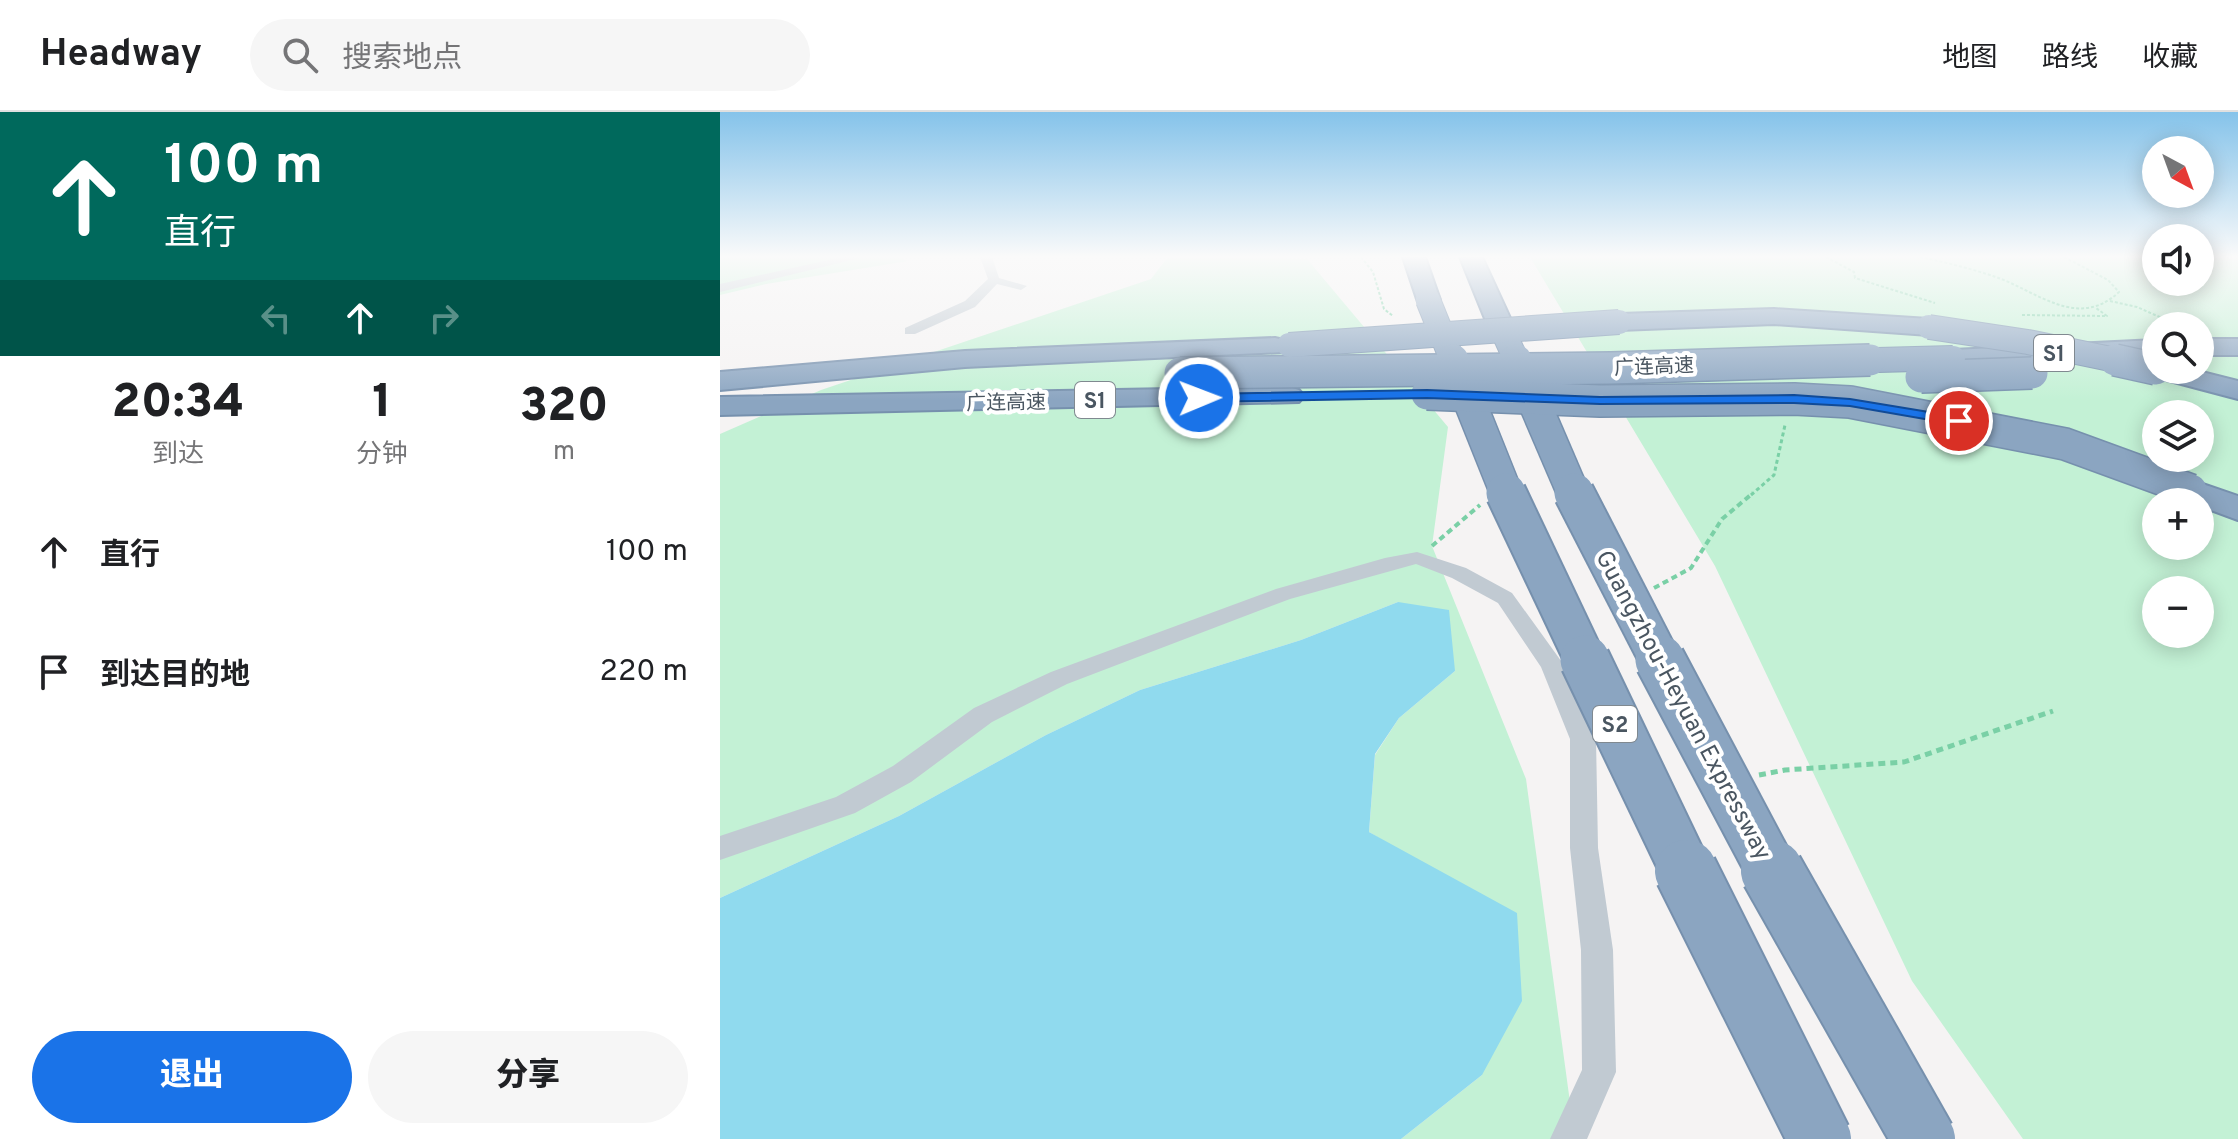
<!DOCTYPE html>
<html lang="zh">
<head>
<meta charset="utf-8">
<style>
  body { margin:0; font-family:Overpass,"Noto Sans SC",sans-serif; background:#f6f6f6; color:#202124; height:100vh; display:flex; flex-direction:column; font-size:30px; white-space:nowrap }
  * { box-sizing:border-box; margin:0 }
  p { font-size:26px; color:#757577 }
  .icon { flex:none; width:44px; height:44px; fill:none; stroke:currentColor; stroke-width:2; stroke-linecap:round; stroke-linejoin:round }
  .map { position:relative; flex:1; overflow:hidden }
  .panel { display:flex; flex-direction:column; background:#fff; width:720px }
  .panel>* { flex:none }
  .top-card { background:#00695c; color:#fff; overflow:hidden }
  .needle { width:52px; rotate:139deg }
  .controls { position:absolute; left:1422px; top:24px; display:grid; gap:16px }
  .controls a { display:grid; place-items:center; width:72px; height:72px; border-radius:50%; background:#fff; box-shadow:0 4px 20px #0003; font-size:40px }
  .pin { position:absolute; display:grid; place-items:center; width:68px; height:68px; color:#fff; margin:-34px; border:4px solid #fff; border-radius:50%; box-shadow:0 2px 8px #0007 }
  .me { position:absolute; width:88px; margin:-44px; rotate:89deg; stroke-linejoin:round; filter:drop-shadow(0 0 6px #0008) }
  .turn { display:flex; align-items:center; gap:28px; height:168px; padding:0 32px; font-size:36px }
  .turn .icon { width:104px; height:104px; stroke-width:2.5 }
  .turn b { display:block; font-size:56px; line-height:68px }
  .lanes { display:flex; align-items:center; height:76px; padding:0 32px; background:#0003; justify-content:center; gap:40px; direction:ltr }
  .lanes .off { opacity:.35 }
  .eta { display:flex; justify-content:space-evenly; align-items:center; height:136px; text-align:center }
  .eta b { font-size:48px; font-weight:800; line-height:56px }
  .action { display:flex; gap:16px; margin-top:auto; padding:16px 32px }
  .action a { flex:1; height:92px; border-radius:48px; background:#1a73e8; color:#fff; font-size:32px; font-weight:800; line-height:92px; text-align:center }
  .action a+a { background:#f6f6f6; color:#202124 }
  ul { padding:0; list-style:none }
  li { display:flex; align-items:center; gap:24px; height:120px; padding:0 32px }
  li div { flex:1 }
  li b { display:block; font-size:30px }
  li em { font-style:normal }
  header { display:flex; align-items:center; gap:48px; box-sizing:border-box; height:112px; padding:0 40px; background:#fff; border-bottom:2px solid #e0e0e0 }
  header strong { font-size:38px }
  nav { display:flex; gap:44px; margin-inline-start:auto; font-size:28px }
  .search { width:560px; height:72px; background:#f6f6f6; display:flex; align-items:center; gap:20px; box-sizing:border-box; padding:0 28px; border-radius:44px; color:#757577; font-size:30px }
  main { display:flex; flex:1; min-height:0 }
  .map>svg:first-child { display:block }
  .green { fill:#c3f1d5; fill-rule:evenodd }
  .water { fill:#90daee }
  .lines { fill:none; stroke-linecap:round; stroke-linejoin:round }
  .highway-casing { stroke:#7690ad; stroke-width:4 }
  .path-far3 { stroke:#7ad0a6; stroke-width:2; stroke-dasharray:3 2; stroke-linecap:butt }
  .path-far2 { stroke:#7ad0a6; stroke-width:3; stroke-dasharray:4 3; stroke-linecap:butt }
  .path-far1 { stroke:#7ad0a6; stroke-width:4; stroke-dasharray:6 4; stroke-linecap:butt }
  .path { stroke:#7ad0a6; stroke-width:5; stroke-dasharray:7 5; stroke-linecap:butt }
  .street { fill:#c1cad2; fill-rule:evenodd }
  .highway { fill:#8ba5c1; fill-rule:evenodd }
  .highway-bridge-far4-casing { stroke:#7690ad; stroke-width:26; stroke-linecap:butt }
  .highway-bridge-far3-casing { stroke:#7690ad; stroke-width:34; stroke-linecap:butt }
  .highway-bridge-far2-casing { stroke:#7690ad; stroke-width:43; stroke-linecap:butt }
  .highway-bridge-far1-casing { stroke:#7690ad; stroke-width:53; stroke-linecap:butt }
  .highway-bridge-casing { stroke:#7690ad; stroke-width:66; stroke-linecap:butt }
  .highway-bridge-far4 { stroke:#8ba5c1; stroke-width:24 }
  .highway-bridge-far3 { stroke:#8ba5c1; stroke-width:31 }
  .highway-bridge-far2 { stroke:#8ba5c1; stroke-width:39 }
  .highway-bridge-far1 { stroke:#8ba5c1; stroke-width:49 }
  .highway-bridge { stroke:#8ba5c1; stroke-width:62 }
  .route { fill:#1a73e8; stroke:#114b97; stroke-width:2 }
  .labels { text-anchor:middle; stroke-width:8; stroke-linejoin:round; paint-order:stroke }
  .far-street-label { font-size:20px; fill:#4a5661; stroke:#fff }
  .shield { fill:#fff; stroke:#808990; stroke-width:2 }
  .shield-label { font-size:22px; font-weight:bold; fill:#4a5661 }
  .street-label { font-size:24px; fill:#4a5661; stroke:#fff }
</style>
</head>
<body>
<header>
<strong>Headway</strong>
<div class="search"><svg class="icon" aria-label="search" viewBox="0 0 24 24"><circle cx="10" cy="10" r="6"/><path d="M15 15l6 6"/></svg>搜索地点</div>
<nav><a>地图</a><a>路线</a><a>收藏</a></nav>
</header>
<main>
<section class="panel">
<div class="top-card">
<div class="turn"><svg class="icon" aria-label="ahead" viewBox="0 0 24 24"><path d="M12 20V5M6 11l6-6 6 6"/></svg><div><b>100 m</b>直行</div></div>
<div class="lanes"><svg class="icon off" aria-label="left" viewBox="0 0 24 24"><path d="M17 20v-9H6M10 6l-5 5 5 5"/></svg><svg class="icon" aria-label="ahead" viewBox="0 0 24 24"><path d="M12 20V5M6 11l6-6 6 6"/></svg><svg class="icon off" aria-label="right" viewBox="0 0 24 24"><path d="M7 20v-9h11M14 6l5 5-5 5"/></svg></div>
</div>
<div class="eta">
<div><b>20:34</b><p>到达</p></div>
<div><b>1</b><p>分钟</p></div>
<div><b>320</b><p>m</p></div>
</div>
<ul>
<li><svg class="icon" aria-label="ahead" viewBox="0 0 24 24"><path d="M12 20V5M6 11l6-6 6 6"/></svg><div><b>直行</b></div><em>100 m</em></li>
<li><svg class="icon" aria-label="arrive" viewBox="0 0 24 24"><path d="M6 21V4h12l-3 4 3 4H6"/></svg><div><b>到达目的地</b></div><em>220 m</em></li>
</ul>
<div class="action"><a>退出</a><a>分享</a></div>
</section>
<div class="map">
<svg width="1518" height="1027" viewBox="0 0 1518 1027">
  <rect width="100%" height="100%" fill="#f5f3f3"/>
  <g class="green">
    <path d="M0,145H179L188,149L46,172L0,183Z"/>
    <path d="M448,145L587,147L728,315L712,434L806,667L855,1027H681L762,963L689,744L649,720L655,643L679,606L735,559L678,490L581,528L420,578L326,623L179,704L0,786V322L101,278L431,167Z"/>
    <path d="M810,145H1436V170H1480V145H1518V1027H1303L1192,869L995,454ZM1436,214H1480V258H1436ZM1436,302H1480V346H1436ZM1436,390H1480V434H1436ZM1436,478H1480V522H1436Z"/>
  </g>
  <path class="water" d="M678,490L729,498L735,559L679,606L655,642L649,720L797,801L802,889L762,963L681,1027H0V786L179,704L326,623L420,578L581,528Z"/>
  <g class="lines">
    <defs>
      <g id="highway">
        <path d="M683,145H705L720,188L717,193H699Z"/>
        <path d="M740,145H762L796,219L792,224H774L770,219Z"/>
        <path d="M1054,197L1209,207L1218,210L1222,215L1218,220L1209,223L1054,212L899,218L890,215L886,210L890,205L899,202Z"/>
        <path d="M555,226L564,228L568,234L564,240L245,255L0,278V260L245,239Z"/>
        <rect x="1480" y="227" width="38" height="16"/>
        <path d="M1436,228V244L1233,254L1223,252L1219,246L1223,240L1233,238Z"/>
        <path d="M1436,251V258H1474L1518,269V287L1431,264L1427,258Z"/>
        <path d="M569,275L579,278L584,284L579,290L0,303V285Z"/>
        <path d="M1471,368L1518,384V408L1480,394V390L1459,385L1454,378L1459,371Z"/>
      </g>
    </defs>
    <use href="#highway" class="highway-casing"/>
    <g class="path-far3">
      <path d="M641,145L653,160L664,197L673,204"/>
      <path d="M1106,145L1134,160L1135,166L1215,191"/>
      <path d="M1200,145C1224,150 1249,156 1273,164C1316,178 1357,219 1399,180L1388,168L1344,145"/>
      <path d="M1390,189L1417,195L1460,214"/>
      <path d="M1302,203L1387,204L1376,196"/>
    </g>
    <path class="path-far2" d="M1031,383L1054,363L1065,313"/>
    <g class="path-far1">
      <path d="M712,434L760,393"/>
      <path d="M934,476L971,456L1002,407L1033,381"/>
    </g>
    <path class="path" d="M1039,663L1065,658L1184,650L1333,599"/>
    <g class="street">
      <path d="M122,145H144L0,180V172Z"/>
      <path d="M260,145H272L279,166L307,174L301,178L277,172L255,195L195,222H185V216L245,189L268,167Z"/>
      <path d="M697,440L746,456L792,481L844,553L876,627L878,736L893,838L896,960L867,1027H830L862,958L861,838L850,736V627L821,555L778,491L732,466L696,452L570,487L347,572L272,610L191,670L135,701L0,748V724L116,685L173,654L254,596L331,560L556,477L665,446Z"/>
    </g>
    <use href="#highway" class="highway"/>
    <defs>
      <g id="highway-bridge-far4">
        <path d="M708,188L733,250"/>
        <path d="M1209,215L1308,230L1405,250"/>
        <path d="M783,219L797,250"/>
        <path d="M569,233L899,210"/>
        <path d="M1082,250L1233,246"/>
      </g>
      <g id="highway-bridge-far3">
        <path d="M733,248L787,383"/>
        <path d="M796,248L854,383"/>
        <path d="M1395,248L1436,257"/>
        <path d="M460,261L891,256L1150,248"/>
        <path d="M1201,265L1312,261"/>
        <path d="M707,282L880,289L1074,287L1130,290L1345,332L1471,378"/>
      </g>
      <g id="highway-bridge-far2">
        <path d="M786,381L866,550"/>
        <path d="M854,381L941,550"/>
      </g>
      <g id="highway-bridge-far1">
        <path d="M865,548L967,761"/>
        <path d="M940,548L1053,761"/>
      </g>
      <g id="highway-bridge">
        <path d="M966,759L1100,1027"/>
        <path d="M1052,759L1204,1027"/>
      </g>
    </defs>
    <use href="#highway-bridge-far4" class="highway-bridge-far4-casing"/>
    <use href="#highway-bridge-far3" class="highway-bridge-far3-casing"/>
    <use href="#highway-bridge-far2" class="highway-bridge-far2-casing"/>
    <use href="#highway-bridge-far1" class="highway-bridge-far1-casing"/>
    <use href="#highway-bridge" class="highway-bridge-casing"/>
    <use href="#highway-bridge-far4" class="highway-bridge-far4"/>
    <use href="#highway-bridge-far3" class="highway-bridge-far3"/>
    <use href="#highway-bridge-far2" class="highway-bridge-far2"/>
    <use href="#highway-bridge-far1" class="highway-bridge-far1"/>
    <use href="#highway-bridge" class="highway-bridge"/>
  </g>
  <linearGradient id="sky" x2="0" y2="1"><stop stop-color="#85c3ea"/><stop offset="0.5" stop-color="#fafafa"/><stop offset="1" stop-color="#fafafa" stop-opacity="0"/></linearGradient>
  <rect width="1518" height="289" fill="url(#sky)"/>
  <path class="route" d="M707,278L880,285L1074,283L1130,287L1239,305L1246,309L1239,313L1130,294L1074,291L880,292L707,286L479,290L473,286L479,282Z"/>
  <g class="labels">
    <g class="far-street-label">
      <text transform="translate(934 254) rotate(-2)" y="7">广连高速</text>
      <text transform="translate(286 290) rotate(-1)" y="7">广连高速</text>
    </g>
    <g class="shield">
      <rect x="1314" y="223" width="40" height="36" rx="6"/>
      <rect x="355" y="270" width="40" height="36" rx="6"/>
      <rect x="873" y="594" width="44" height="36" rx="6"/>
    </g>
    <g class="shield-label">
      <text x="1334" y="249">S1</text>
      <text x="375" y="296">S1</text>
      <text x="895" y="620">S2</text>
    </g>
    <g class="street-label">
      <text transform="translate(964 593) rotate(62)" y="8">Guangzhou-Heyuan Expressway</text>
    </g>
  </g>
</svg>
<div class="controls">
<a><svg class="needle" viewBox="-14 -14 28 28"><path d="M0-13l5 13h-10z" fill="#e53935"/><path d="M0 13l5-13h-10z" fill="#757577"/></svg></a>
<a><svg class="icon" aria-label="sound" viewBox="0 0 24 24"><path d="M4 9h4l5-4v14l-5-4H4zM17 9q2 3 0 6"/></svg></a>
<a><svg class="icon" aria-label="search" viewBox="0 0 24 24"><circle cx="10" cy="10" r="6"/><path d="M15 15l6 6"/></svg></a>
<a><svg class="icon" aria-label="layers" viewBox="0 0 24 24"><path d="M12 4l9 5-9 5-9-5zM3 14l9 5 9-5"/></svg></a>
<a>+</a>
<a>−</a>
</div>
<div class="pin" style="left:1239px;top:309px;background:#d93025"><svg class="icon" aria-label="arrive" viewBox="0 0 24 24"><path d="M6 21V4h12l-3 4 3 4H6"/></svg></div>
<svg class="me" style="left:479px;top:286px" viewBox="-20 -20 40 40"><circle r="17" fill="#1a73e8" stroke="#fff" stroke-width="3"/><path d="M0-11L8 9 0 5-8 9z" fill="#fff"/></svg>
</div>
</main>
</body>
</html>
